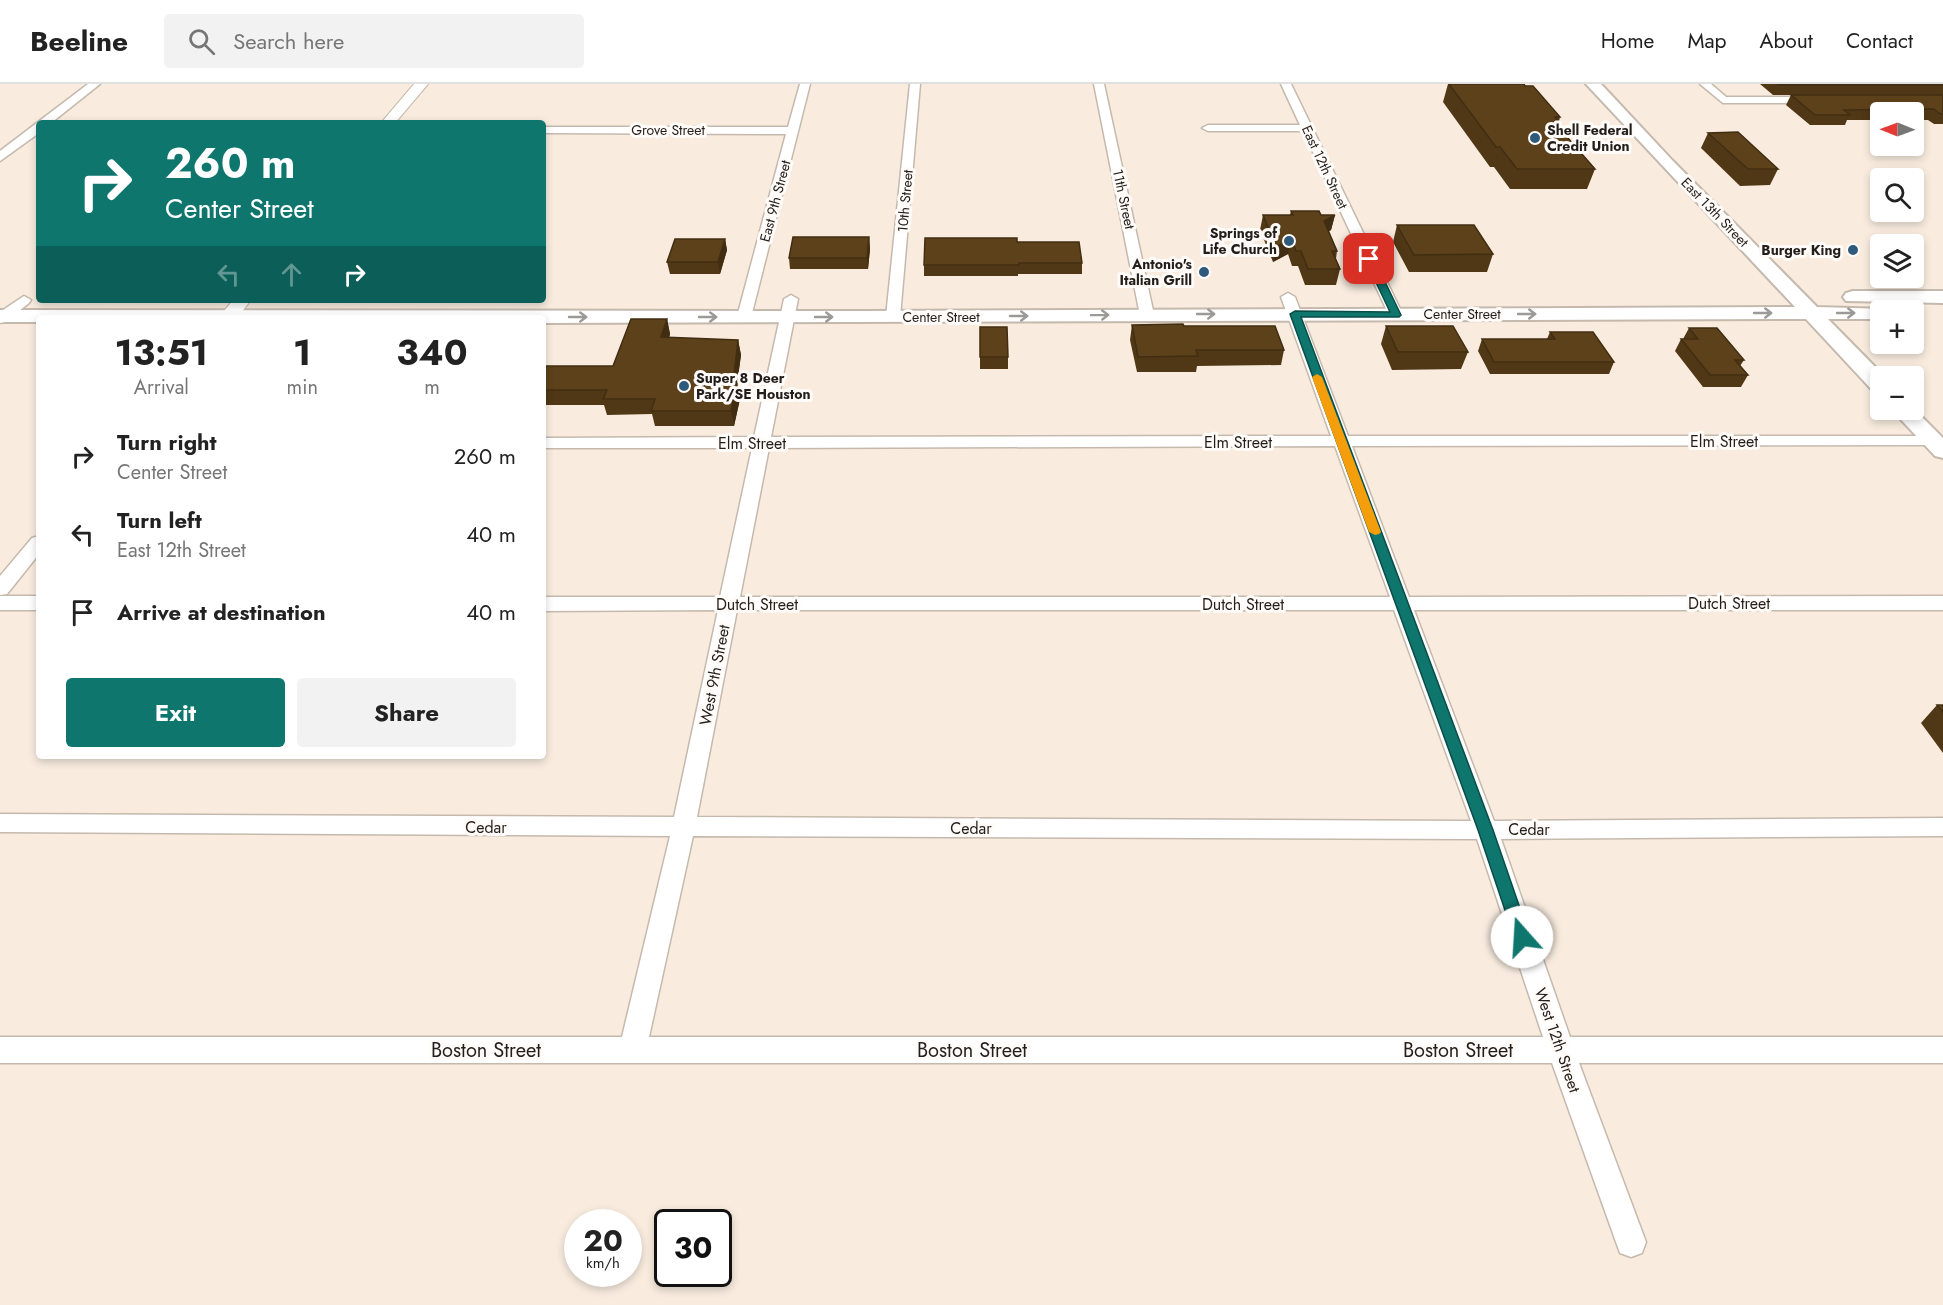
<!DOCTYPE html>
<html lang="en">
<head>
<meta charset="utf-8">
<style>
  body { margin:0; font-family:Jost,sans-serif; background:#f2f2f2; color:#222; height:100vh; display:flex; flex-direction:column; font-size:22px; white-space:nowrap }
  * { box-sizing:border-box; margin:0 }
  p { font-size:20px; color:#767676 }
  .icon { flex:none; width:33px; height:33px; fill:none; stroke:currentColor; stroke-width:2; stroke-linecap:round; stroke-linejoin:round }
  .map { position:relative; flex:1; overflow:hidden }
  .drawer { position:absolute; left:36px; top:231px; width:510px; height:444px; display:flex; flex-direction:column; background:#fff; border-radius:6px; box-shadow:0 3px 9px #0003 }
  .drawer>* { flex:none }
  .guide { position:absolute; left:36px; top:36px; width:510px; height:183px; border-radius:6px; box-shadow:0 3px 9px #0003; background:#0f766e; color:#fff; overflow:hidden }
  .needle { width:39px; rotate:271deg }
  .fabs { position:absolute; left:1870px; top:18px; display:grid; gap:12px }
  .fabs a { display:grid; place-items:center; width:54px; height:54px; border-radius:6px; background:#fff; box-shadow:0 3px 9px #0003; font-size:30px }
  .speed { position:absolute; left:564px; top:1125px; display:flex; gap:12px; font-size:30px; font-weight:700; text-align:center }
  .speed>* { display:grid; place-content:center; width:78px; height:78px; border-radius:50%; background:#fff; box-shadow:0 3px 9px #0003; line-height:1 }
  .speed small { font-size:15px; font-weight:400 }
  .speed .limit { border:3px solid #111; border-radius:9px; background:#fff; color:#111 }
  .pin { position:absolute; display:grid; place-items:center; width:51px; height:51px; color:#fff; margin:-26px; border-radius:12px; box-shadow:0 3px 9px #0006 }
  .me { position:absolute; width:66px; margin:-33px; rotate:341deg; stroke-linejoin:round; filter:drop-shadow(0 0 4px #0008) }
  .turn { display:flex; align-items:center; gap:21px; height:126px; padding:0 30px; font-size:27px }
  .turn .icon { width:78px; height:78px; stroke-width:2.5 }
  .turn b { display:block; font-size:42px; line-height:51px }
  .lanes { display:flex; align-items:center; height:57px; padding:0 30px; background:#0003; justify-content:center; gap:30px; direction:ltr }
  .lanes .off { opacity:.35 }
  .eta { display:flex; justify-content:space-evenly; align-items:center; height:102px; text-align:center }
  .eta b { font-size:36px; font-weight:700; line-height:42px }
  .cta { display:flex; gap:12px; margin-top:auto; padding:12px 30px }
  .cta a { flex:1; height:69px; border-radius:6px; background:#0f766e; color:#fff; font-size:24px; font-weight:700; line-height:69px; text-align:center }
  .cta a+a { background:#f2f2f2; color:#222 }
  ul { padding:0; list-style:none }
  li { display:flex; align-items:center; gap:18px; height:78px; padding:0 30px }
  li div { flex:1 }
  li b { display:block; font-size:22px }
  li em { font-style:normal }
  header { display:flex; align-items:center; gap:36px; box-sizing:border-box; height:84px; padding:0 30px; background:#fff; border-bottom:2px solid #e0e0e0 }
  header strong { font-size:28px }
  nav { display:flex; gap:33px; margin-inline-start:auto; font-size:21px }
  .search { width:420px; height:54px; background:#f2f2f2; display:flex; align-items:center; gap:15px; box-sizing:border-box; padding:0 21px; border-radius:6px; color:#767676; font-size:22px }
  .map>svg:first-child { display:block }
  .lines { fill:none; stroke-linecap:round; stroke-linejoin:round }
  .minor-casing { stroke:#c5b9ad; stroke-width:3 }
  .tertiary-casing { stroke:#c5b9ad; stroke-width:2 }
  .secondary-casing { stroke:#c5b9ad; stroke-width:4 }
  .minor { fill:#fff; fill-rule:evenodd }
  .tertiary { fill:#fff; fill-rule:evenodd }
  .secondary { fill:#fff; fill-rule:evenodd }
  .wall { fill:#503816 }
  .shaded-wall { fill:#412e12 }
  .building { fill:#5d411a; stroke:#412e12; stroke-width:1.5 }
  .oneway { stroke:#9c9a98 }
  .route { fill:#0f766e; stroke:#0a4d48; stroke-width:1.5 }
  .slow { fill:#f59e0b }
  .poi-dot { fill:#2e5b7b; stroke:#fefbf8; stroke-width:2 }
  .labels { text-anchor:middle; stroke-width:6; stroke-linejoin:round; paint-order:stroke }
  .far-street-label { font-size:14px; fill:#231e1a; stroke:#fefbf8 }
  .far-poi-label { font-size:14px; font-weight:bold; fill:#231e1a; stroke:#fefbf8; text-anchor:end }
  .street-label { font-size:16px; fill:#231e1a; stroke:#fefbf8 }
  .near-street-label { font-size:20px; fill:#231e1a; stroke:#fefbf8 }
</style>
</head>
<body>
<header>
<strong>Beeline</strong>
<div class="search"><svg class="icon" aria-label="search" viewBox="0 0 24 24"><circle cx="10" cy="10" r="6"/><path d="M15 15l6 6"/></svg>Search here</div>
<nav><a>Home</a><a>Map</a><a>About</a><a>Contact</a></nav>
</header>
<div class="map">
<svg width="1943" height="1221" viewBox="0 0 1943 1221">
  <rect width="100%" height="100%" fill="#f9ecdf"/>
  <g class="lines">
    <defs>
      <g id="minor">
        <path d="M88,0H100L51,39H39V49L0,77V67Z"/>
        <path d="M800,0H810L751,233L744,237L737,233L786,50L543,49V43H788Z"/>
        <path d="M910,0H920L900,233L893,237L886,233Z"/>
        <path d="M1094,0H1104L1154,231L1147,235L1140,231Z"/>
        <path d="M1281,0H1291L1403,231L1401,234H1391L1389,231L1303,47H1208L1202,44L1208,41H1300Z"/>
        <path d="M1700,0H1711L1726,13H1816L1822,16L1816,19H1723Z"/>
        <path d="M1288,209L1295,213L1348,352H1939L1941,356L1933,361L1352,362L1409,513L1943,512V526H1414L1494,737L1943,734V752L1501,755L1570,953H1943V979H1579L1646,1158L1642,1169L1631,1173L1620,1169L1616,1158L1552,979H0V953H622L670,752L0,748V730L674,733L718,526L543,527V513H720L752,364H543V354L754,353L784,215L791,211L798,215L771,353L1331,352L1281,213ZM1335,362L1390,513H740L769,364ZM737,526H1394L1471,737L697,733ZM693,752L1477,755L1543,953H649Z"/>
        <path d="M24,212L31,216L29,219L5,238L0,239V228Z"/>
        <path d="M39,452V470L7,510L0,511V492L32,454Z"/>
        <rect x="0" y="512" width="39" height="14"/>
      </g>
      <g id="tertiary">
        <path d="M414,0H428L395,39H381Z"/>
        <path d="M233,216H251L237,234H221L220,232Z"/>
      </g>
      <g id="secondary">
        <path d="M1586,0H1601L1672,76L1817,223L1888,225L1889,226H1881V235H1828L1884,292H1881V308L1873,307L1806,235L543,239V234H39V238H0V226L866,227L1795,223Z"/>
        <path d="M1853,207H1943V219L1846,217L1843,213L1846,209Z"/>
        <path d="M1914,325L1943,354V374L1935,372L1892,326Z"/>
      </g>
    </defs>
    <use href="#minor" class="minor-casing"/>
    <use href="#tertiary" class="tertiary-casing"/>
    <use href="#secondary" class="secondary-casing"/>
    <use href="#minor" class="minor"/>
    <use href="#tertiary" class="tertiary"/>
    <use href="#secondary" class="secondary"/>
  </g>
  <g class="wall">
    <path d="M1448,0H1524L1560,33L1558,42L1595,85L1587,105H1510L1494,83H1490L1443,18Z"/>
    <path d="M1760,0H1943V11H1773Z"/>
    <path d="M1791,11H1943V40H1934L1928,36H1914V28H1881V36H1847L1845,41H1810L1786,21Z"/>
    <path d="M1708,49L1778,85L1770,101L1740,102L1701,64Z"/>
    <path d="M1291,127L1321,131H1335L1331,146L1329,147L1337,167L1336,175L1340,185L1336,201H1305L1298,182H1292L1288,170L1273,178L1260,146L1263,131H1290Z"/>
    <path d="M1397,141L1493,170L1487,188H1409L1393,158Z"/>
    <path d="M869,153L870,165L868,185H790L789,174Z"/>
    <path d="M725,155L727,166L720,190H670L667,178Z"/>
    <path d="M1017,158L1082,179V190H1018V192H924V181Z"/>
    <path d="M667,235L670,250L669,254L738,256L741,271L737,300L740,315L734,342H655L652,330L607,331L604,321H543V282H613Z"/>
    <path d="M1132,241L1184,242L1284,266L1281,281L1197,282L1196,288H1137L1130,256Z"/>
    <path d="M1386,242L1468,268L1461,285L1392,286L1381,260Z"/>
    <path d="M980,243L1008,273V285H980Z"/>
    <path d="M1689,244L1744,276L1740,282L1748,291L1741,303H1703L1675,267L1681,255H1683Z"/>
    <path d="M1550,248L1614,278L1609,290H1490L1478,267L1482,255H1547Z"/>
    <path d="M1937,621H1943V669L1921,639Z"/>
  </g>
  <g class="shaded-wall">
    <path d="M1335,131L1331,146L1321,152L1324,137Z"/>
    <path d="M869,153L870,165L868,185L867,174Z"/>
    <path d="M725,155L727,166L720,190L718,178Z"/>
    <path d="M1291,155L1288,170L1273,178L1276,163Z"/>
    <path d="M667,235L670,250L664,268L661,253Z"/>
    <path d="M738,256L741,271L737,300L740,315L734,342L731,327L733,300Z"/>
  </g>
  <g class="building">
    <path d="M1449,0H1524L1525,2H1533L1560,33H1555L1558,38H1554L1595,85H1517L1500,63H1496Z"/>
    <path d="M1777,0H1943V1H1778Z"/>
    <path d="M1791,11H1943V30H1940L1934,25L1844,26L1850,31H1815Z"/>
    <path d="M1738,48L1778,85H1748L1708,49Z"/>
    <path d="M1291,127H1319L1321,131H1335L1324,137L1337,167H1332L1340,185H1308L1301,167H1296L1291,155L1276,163L1263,131H1293Z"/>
    <path d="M1397,141H1474L1493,170L1414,171Z"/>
    <path d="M793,153H869L867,174H789Z"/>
    <path d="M925,154H1017V158H1079L1082,179H1019V181H924Z"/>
    <path d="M675,155H725L718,178H667Z"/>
    <path d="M631,235H667L661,253L738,256L733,300H737L731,327H651L655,315H603L607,306H543V282H613Z"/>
    <path d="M1183,240L1184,242H1275L1284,266H1196L1198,272L1138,273L1132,241Z"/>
    <path d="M1386,242H1453L1468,268H1398Z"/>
    <path d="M980,243H1007L1008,273H980Z"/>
    <path d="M1689,244H1717L1744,276H1735L1748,291H1710L1681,255H1698Z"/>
    <path d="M1550,248H1593L1614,278H1494L1482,255H1555Z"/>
    <path d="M1937,621H1943V628Z"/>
  </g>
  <defs><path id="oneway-shaft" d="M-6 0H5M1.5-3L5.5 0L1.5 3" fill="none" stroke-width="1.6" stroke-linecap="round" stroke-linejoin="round" transform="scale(1.5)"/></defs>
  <g class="oneway">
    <use href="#oneway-shaft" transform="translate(1763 229)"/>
    <use href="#oneway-shaft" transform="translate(1846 229)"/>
    <use href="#oneway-shaft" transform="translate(1206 230)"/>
    <use href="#oneway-shaft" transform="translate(1527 230)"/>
    <use href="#oneway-shaft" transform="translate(1100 231) rotate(-1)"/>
    <use href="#oneway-shaft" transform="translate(1019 232)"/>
    <use href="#oneway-shaft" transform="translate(578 233)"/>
    <use href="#oneway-shaft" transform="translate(708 233)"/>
    <use href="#oneway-shaft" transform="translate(824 233)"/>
  </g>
  <path class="route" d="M1369,172L1374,175L1401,231L1399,233H1301L1493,746L1530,853L1528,858L1522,860L1517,858L1514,853L1478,746L1290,230L1295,227L1390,228L1365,175Z"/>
  <path class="slow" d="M1317,290L1322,293L1381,448L1379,450L1375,451L1369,448L1312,293Z"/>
  <g class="poi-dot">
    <circle cx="1535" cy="54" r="6"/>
    <circle cx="1289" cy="157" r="6"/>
    <circle cx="1853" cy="166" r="6"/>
    <circle cx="1204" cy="188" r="6"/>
    <circle cx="684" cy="302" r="6"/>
  </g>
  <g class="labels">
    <g class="far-street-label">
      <text x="668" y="51">Grove Street</text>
      <text transform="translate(1325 83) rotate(65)" y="5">East 12th Street</text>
      <text transform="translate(1124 115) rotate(78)" y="5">11th Street</text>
      <text transform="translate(775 117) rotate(-75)" y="5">East 9th Street</text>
      <text transform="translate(905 117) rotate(-85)" y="5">10th Street</text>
      <text transform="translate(1715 128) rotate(46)" y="5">East 13th Street</text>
      <text x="1462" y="235">Center Street</text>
      <text x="941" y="238">Center Street</text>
    </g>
    <g class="far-poi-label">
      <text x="1547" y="51" text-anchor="start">Shell Federal<tspan x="1547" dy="16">Credit Union</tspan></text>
      <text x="1277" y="154">Springs of<tspan x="1277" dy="16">Life Church</tspan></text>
      <text x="1841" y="171">Burger King</text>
      <text x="1192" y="185">Antonio's<tspan x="1192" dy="16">Italian Grill</tspan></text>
      <text x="696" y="299" text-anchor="start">Super 8 Deer<tspan x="696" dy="16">Park/SE Houston</tspan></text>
    </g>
    <g class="street-label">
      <text x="1724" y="363">Elm Street</text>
      <text x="1238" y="364">Elm Street</text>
      <text x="752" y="365">Elm Street</text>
      <text x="1729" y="525">Dutch Street</text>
      <text x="757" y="526">Dutch Street</text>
      <text x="1243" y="526">Dutch Street</text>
      <text transform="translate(714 591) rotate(-79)" y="6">West 9th Street</text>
      <text x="486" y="749">Cedar</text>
      <text x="971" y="750">Cedar</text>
      <text x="1529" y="751">Cedar</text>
      <text transform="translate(1558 956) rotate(71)" y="6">West 12th Street</text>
    </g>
    <g class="near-street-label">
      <text x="486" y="973">Boston Street</text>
      <text x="972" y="973">Boston Street</text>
      <text x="1458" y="973">Boston Street</text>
    </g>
  </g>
</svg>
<div class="fabs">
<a><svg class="needle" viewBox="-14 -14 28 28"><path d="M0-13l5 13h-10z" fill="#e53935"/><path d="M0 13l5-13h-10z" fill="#767676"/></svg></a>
<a><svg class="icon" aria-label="search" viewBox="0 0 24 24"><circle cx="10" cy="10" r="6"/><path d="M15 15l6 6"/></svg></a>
<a><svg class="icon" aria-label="layers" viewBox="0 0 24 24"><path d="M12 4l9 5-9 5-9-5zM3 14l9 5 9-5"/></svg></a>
<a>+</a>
<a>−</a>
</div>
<div class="speed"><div>20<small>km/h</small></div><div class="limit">30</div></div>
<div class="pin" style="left:1369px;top:175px;background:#d93025"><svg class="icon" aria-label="arrive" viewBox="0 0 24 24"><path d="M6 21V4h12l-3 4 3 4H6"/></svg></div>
<svg class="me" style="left:1522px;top:853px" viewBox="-20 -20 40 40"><circle r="19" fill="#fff"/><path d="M0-13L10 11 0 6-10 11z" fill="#0f766e"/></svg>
<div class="guide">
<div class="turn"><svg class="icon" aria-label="right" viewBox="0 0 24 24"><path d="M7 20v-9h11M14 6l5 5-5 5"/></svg><div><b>260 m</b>Center Street</div></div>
<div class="lanes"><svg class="icon off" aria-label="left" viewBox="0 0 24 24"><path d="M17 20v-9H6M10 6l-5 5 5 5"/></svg><svg class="icon off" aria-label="ahead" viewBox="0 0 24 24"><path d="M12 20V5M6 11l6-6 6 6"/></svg><svg class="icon" aria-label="right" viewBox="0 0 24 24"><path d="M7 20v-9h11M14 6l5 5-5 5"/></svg></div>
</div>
<section class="drawer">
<div class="eta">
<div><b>13:51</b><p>Arrival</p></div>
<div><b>1</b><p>min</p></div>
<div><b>340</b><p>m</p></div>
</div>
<ul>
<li><svg class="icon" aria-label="right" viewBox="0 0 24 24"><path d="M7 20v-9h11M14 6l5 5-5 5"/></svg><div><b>Turn right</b><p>Center Street</p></div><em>260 m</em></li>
<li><svg class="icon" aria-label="left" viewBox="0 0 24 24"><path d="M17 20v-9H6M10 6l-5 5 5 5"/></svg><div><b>Turn left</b><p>East 12th Street</p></div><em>40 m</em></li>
<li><svg class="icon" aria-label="arrive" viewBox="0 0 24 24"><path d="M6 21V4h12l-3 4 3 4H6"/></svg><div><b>Arrive at destination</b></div><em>40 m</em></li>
</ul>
<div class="cta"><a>Exit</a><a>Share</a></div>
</section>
</div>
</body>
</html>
